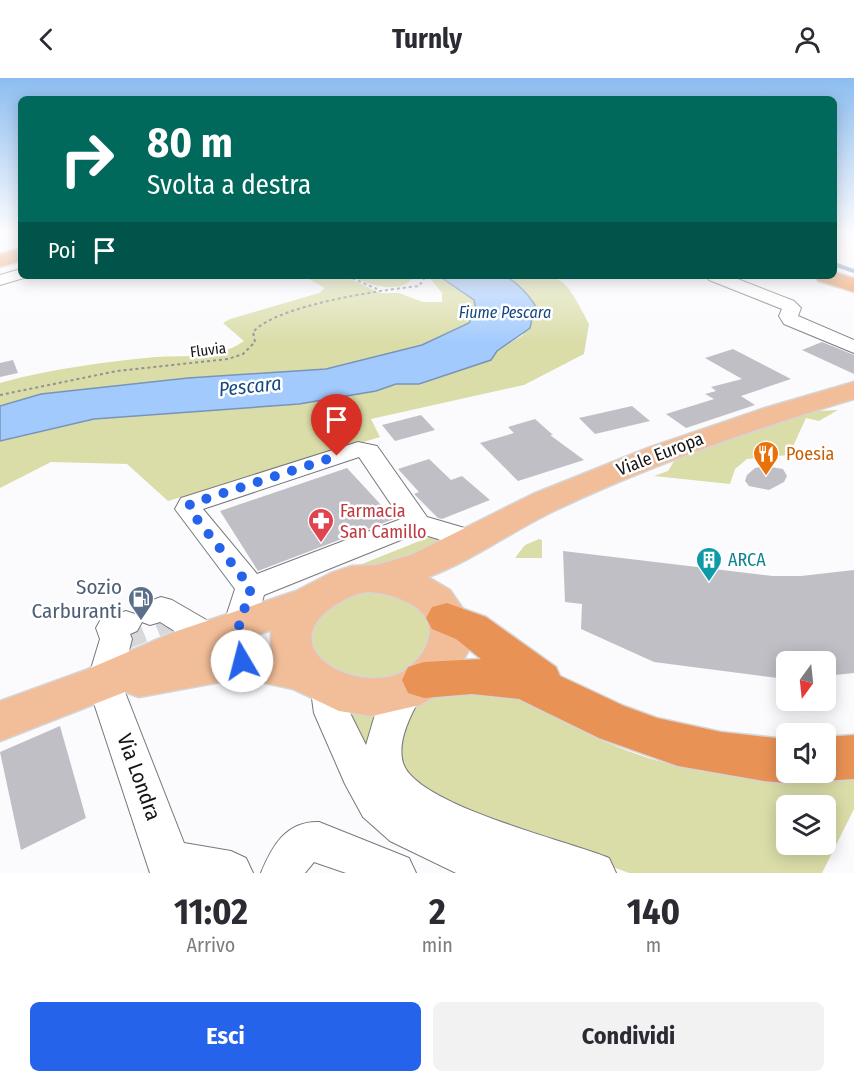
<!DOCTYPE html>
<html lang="it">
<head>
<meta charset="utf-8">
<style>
  body { margin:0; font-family:"Fira Sans Condensed",sans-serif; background:#f2f2f3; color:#2b2b33; height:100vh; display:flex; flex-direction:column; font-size:22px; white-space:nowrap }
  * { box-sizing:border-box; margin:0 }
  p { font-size:20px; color:#7c7c81 }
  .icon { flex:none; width:33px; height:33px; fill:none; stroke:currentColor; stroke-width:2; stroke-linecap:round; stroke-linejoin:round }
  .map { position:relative; height:795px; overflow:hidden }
  .drawer { display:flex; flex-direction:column; background:#fff; flex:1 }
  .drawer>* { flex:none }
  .top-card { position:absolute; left:18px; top:18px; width:819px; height:183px; border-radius:9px; box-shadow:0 3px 15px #0003; background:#00695c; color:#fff; overflow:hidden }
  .needle { width:39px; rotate:195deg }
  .controls { position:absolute; left:776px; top:573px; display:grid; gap:12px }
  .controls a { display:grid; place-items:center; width:60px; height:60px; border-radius:9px; background:#fff; box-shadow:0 3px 15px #0003; font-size:30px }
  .pin { position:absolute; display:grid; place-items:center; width:51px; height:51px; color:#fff; margin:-62px -26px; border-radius:50% 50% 50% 0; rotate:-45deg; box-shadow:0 0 6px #0007 }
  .pin .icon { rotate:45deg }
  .me { position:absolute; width:66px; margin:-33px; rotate:352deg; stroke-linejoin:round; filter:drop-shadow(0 0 4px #0008) }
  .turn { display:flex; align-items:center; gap:21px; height:126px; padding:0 30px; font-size:27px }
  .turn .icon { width:78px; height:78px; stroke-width:2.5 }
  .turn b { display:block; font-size:42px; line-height:51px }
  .then { display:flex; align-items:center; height:57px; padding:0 30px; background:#0003; gap:12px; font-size:22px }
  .eta { display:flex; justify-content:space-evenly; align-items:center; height:102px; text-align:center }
  .eta b { font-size:36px; font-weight:700; line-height:42px }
  .primary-button { display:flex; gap:12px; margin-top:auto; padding:12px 30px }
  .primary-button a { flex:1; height:69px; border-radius:9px; background:#2563eb; color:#fff; font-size:24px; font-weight:700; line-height:69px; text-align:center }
  .primary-button a+a { background:#f2f2f3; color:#2b2b33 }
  header { display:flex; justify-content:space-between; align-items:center; height:78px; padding:0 30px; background:#fff; font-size:27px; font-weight:700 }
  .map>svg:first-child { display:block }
  .green { fill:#dadda8; fill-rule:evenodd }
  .water { fill:#a2cafd; stroke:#7894b8; stroke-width:1.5 }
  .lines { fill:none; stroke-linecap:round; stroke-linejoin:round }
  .stream { stroke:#7894b8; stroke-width:4 }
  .building { fill:#c0bfc5 }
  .minor-tunnel { stroke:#d8d8db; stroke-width:28; stroke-dasharray:28 14; stroke-linecap:butt }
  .minor-casing { stroke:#78777c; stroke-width:2 }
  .major-casing { stroke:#d5d5d5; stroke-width:3 }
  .highway-casing { stroke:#d5d5d5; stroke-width:3 }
  .path { stroke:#929294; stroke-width:2; stroke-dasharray:3 3; stroke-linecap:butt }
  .minor { fill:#fff; fill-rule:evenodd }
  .major { fill:#f2be99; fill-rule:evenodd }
  .highway { fill:#e99255; fill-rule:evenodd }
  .route { stroke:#2563eb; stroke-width:10; stroke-dasharray:0 18 }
  .labels { text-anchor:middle; stroke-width:5; stroke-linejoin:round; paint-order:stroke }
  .far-street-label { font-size:15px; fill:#151517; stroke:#fff }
  .far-water-label { font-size:16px; font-style:italic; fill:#154883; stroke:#fff }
  .street-label { font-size:18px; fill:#151517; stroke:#fff }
  .food-label { font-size:18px; fill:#c56008; stroke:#fff; text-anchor:start }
  .health-label { font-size:18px; fill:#be3a42; stroke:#fff; text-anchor:start }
  .culture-label { font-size:18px; fill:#0d838f; stroke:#fff; text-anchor:start }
  .water-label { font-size:20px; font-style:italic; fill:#154883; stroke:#fff }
  .near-service-label { font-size:21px; fill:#4e5e75; stroke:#fff; text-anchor:end }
  .near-street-label { font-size:21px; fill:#151517; stroke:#fff }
</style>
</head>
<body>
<header><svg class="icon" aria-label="back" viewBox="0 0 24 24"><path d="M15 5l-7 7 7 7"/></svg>Turnly<svg class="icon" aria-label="person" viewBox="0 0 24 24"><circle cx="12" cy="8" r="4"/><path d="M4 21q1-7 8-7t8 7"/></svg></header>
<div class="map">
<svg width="854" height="795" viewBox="0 0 854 795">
  <rect width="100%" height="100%" fill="#fbfbfe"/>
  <g class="green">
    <path d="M303,198H344L380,215H399L423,224H442V215L428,198H439L474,222L476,232L469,245L422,267L326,291L188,300L41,316L0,328V305C49,291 104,284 155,279C186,277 218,282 244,263L223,245L230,241L319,215L325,210Z"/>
    <path d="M350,198H413L414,199C399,218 368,206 350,198Z"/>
    <path d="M505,198C563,198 561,192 589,246L584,276L524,307L371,341L380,359L168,423L127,386L51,384L0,410V363L94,341L299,326L376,313L396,306H419L491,282L497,273L523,257L535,227L521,208Z"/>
    <path d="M838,332L819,343L806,340L789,377L747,381L735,391L730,406L654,398L668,393L674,383L740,357L817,333Z"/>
    <path d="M432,458L453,464L393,487L357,488Z"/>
    <path d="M539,461L542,462V480H515L525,467Z"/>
    <path d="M352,513L402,515L433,545L429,575L399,600L356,605L313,580L308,550L313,540Z"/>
    <path d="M501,609C543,632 584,657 628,673C697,699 782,707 854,699V731L822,795H629L429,720L394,688C398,674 402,646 409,634C426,609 475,612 501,609ZM786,728H825V766H786Z"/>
    <path d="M387,631L373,686L346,632Z"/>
  </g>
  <path class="water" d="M439,198H505C518,205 526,214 535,227L530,250L497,273L491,282L419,306H396L376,313L299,326L94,341L0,363V328L41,316L188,300L326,291L422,267L469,245L476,232L474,222Z"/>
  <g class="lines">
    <path class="stream" d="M834,186L854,193"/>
  </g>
  <g class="building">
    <path d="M822,264L854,277V296L802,272Z"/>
    <path d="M733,271L791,301L741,318L755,327L686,350L666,336L714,321L705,316L716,313L711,309L742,301L705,280Z"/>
    <path d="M13,282L18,295L0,299V285Z"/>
    <path d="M632,328L650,343L595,356L579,340Z"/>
    <path d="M421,337L435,352L395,363L382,347Z"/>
    <path d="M535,341L553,357H550L584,382L518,403L480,365L514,355L508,349Z"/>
    <path d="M429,381L451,402L462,398L490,422L442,441L438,440L414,416L419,414L398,391Z"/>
    <path d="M765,388L783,391L787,398L784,404L769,412L749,408L745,403L747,397L755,390Z"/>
    <path d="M347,390L394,441L258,493L220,433Z"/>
    <path d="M563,473L773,498H801L854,492V595L825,598V584H786V601L654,584L581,551L582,526L565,524Z"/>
    <path d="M60,648L86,740L21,772L0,674Z"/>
  </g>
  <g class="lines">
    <path class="minor-tunnel" d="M116,561L175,537"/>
    <defs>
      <g id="minor">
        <path d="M21,191V198L27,199L0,207V197Z"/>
        <path d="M707,198H730L794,223L801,230L798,238L854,262V275L784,246L779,238L782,231L709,202Z"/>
        <path d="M358,364L377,368L427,439L485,456L489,463L485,470L475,472L418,455L264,517L254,551L259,583L254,592L242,596L230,592L225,583L223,561L221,566C198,573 179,555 160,544L150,547L142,544L137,553L130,556L132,561L121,604L184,765L231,773L246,780L253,795H150L87,604L100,561L96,550L101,541L126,533L135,536L139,527L161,519L172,522L222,551L235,511L175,431L181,420ZM359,379L401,441L257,496L203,431Z"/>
        <path d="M407,597L419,601L425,611C414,631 396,661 403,685C416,727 568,763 609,780L616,795H456L390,763L363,739L345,706L314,635L311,613L317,603L329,599L341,603L347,613L350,635L366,667L374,640L395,601Z"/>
        <path d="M319,744L409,780L416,795H346L314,784L305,795H261C272,768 286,743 319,744Z"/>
      </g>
      <path id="major" d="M854,304V321C753,351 653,386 558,431C513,452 474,482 428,499L450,512L466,535L471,551L470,570L447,611L420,627L372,638L339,633L293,611L242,600L139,619L125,614L0,663V623L86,592L177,553L296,513L331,495L352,488L377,487L411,477L533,416L648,370L765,330ZM369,514C399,516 448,534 423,574C416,584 408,592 396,597C347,613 273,568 335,527C347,520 355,515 369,514ZM271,552V570L242,566L224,569Z"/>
      <g id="highway">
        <path d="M21,170V183L0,189V176Z"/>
        <path d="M834,194L854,200V214L818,203L815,198H834Z"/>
        <path d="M447,525L486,539L556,589L560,598L624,628L657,640L721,654L786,661V694H805L804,698L786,705L764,703L678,688L599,660L519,621L472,616L424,620L408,615L402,602L408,589L424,584L481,581L456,561L432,551L426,540L432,529Z"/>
        <path d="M854,657V701L825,703L808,696L807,694H825V659Z"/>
      </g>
    </defs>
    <use href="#minor" class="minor-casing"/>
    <use href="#major" class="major-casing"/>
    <use href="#highway" class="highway-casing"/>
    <g class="path">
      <path d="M347,198L377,211"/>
      <path d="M0,317L117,293L228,281L243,276L255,264L253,254C277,227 381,212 419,208L426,198"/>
    </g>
    <use href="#minor" class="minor"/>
    <use href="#major" class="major"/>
    <use href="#highway" class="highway"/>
  </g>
  <linearGradient id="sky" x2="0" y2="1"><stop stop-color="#8cbdf0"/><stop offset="0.58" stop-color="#fdfdff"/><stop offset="1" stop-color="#fdfdff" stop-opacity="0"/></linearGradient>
  <rect width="854" height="266" fill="url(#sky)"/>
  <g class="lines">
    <path class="route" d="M242,583L238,551L251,510L189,431L190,426L337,378"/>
  </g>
  <defs>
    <symbol id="restaurant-pin" viewBox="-11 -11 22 30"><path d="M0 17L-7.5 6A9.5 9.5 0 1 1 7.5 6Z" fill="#e8710a" stroke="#fff"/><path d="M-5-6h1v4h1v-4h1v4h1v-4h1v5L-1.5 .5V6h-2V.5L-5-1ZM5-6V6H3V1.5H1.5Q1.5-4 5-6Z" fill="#fff"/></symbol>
    <symbol id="pharmacy-pin" viewBox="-11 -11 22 30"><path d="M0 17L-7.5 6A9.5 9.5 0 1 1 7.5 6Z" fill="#e0444e" stroke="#fff"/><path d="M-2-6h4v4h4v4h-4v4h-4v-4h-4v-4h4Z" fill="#fff"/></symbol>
    <symbol id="building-pin" viewBox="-11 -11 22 30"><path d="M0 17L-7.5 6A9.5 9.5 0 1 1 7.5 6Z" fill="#0f9aa8" stroke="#fff"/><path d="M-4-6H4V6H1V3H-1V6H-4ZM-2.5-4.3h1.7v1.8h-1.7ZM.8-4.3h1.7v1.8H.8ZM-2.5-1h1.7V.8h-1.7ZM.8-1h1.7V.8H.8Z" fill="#fff"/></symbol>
    <symbol id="fuel-pin" viewBox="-11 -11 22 30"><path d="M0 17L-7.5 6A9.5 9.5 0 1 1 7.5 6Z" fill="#5c6f8a" stroke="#fff"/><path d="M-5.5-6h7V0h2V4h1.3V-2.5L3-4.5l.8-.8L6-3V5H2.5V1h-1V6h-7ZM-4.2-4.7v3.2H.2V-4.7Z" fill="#fff"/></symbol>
  </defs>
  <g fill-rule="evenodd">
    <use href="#restaurant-pin" x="751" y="361" width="30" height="40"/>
    <use href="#pharmacy-pin" x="306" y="428" width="30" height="40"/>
    <use href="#building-pin" x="694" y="467" width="30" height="40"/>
    <use href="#fuel-pin" x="126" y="506" width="30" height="40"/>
  </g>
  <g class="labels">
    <g class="far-street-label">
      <text transform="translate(208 272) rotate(-7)" y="5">Fluvia</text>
    </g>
    <g class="far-water-label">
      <text x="505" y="240">Fiume Pescara</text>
    </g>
    <g class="street-label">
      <text transform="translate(660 376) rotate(-21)" y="6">Viale Europa</text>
    </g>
    <g class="food-label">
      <text x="786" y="382">Poesia</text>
    </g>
    <g class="health-label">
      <text x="340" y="439">Farmacia<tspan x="340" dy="21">San Camillo</tspan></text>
    </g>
    <g class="culture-label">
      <text x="728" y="488">ARCA</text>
    </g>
    <g class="water-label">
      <text transform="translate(250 308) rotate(-6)" y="7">Pescara</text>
    </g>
    <g class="near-service-label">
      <text x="122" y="516">Sozio<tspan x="122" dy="24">Carburanti</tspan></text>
    </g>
    <g class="near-street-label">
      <text transform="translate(139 699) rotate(70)" y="7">Via Londra</text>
    </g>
  </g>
</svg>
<div class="controls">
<a><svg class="needle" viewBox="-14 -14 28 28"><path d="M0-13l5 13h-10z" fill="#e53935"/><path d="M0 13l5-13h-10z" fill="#7c7c81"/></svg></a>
<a><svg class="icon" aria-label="sound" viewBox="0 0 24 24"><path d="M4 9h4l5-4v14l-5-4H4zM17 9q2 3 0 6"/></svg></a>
<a><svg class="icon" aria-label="layers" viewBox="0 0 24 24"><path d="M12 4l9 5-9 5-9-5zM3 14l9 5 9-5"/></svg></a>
</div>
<div class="pin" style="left:337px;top:378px;background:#d93025"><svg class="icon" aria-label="arrive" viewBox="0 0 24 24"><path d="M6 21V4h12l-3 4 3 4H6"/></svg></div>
<svg class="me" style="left:242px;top:583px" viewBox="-20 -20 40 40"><circle r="19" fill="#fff"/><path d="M0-13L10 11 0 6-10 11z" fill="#2563eb"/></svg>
<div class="top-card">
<div class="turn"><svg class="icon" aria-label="right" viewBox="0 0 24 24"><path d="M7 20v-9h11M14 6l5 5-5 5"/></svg><div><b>80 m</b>Svolta a destra</div></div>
<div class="then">Poi<svg class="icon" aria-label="arrive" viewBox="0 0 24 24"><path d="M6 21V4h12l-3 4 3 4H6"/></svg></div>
</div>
</div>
<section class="drawer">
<div class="eta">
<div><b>11:02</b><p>Arrivo</p></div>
<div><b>2</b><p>min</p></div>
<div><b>140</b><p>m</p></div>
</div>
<div class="primary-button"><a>Esci</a><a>Condividi</a></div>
</section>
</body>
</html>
